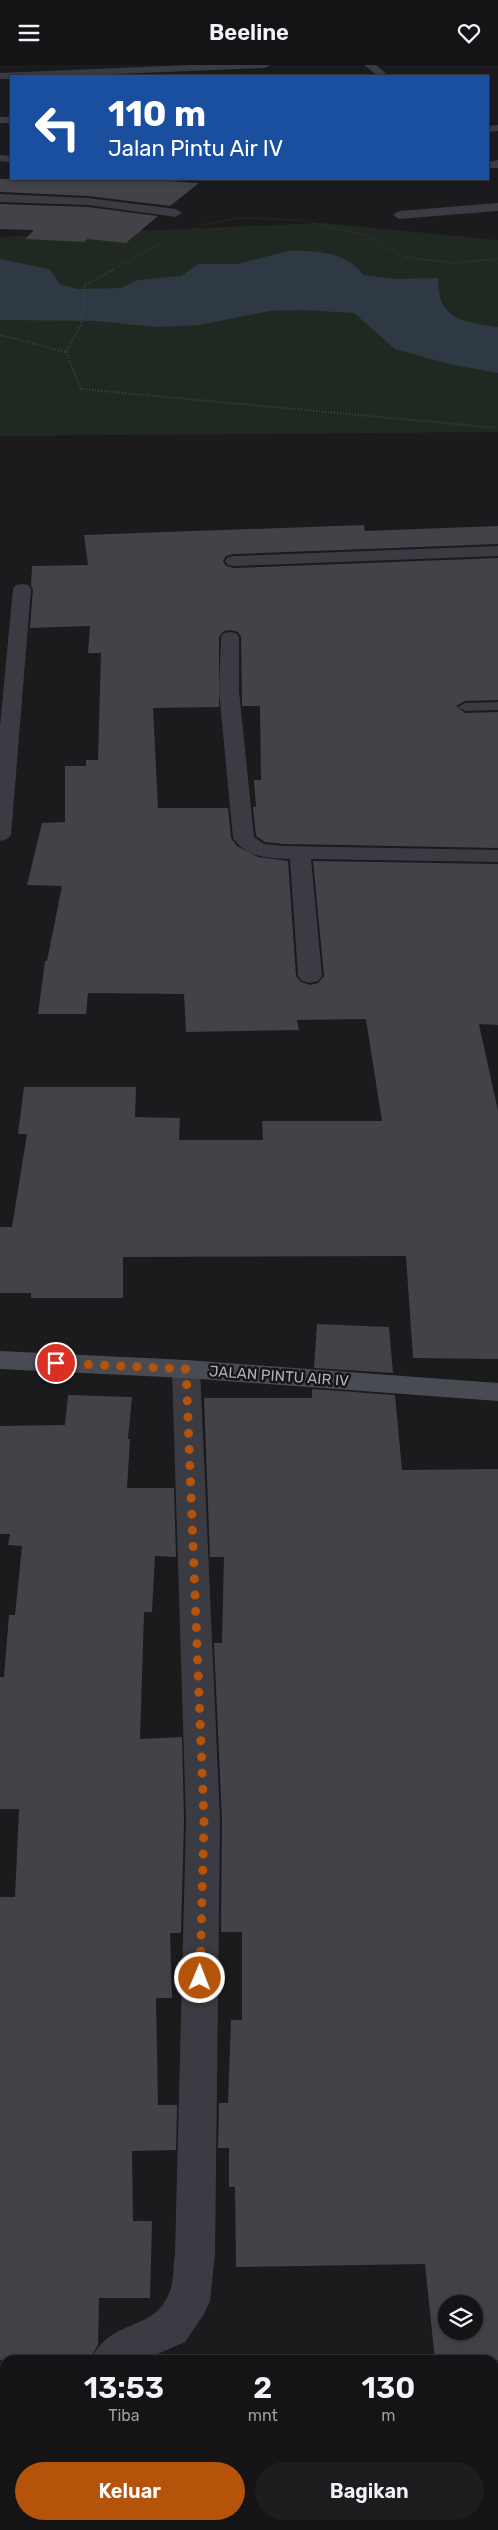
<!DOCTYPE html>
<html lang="id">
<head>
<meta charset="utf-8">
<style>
  body { margin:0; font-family:Rubik,sans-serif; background:#1d1d1f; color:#f1f3f6; height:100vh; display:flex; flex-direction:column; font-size:19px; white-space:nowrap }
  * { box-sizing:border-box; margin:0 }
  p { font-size:16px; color:#9d9ea1 }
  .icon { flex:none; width:28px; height:28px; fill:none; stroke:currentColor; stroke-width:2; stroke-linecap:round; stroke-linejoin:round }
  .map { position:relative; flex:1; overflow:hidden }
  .details { position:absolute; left:0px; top:2290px; width:499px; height:175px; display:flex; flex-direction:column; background:#141416; border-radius:15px 15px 0 0; box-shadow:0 2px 8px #0003,0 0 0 1px #333335 }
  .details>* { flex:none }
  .top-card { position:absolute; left:10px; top:10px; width:479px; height:105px; border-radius:0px; box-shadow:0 2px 8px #0003,0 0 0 1px #333335; background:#1a4fa0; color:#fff; overflow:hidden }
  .tools { position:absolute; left:438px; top:2230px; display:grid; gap:10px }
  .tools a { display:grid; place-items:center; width:45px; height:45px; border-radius:50%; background:#141416; box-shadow:0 2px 8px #0003,0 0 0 1px #333335; font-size:25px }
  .pin { position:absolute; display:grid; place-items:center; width:42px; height:42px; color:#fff; margin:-21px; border:2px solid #fff; border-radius:50%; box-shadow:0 1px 5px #0007 }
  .me { position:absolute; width:55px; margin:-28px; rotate:1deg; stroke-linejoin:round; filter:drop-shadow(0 0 4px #0008) }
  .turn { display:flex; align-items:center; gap:18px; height:105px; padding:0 15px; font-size:22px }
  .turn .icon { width:65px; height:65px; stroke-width:2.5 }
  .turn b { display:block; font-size:35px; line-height:42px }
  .eta { display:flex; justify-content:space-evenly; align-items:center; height:85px; text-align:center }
  .eta b { font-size:30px; font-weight:600; line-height:35px }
  .button { display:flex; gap:10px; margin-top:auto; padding:10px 15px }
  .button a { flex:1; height:58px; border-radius:30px; background:#b45309; color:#fff; font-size:20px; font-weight:600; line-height:58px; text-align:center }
  .button a+a { background:#1d1d1f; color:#f1f3f6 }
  header { display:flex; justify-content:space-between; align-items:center; height:65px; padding:0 15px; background:#141416; font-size:22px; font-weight:600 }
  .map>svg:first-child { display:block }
  .green { fill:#202921 }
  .water { fill:#2e3943 }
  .building { fill:#424248; fill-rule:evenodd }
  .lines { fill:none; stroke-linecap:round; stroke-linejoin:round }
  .path-far1 { stroke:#41434a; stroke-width:1; stroke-dasharray:1 2; stroke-linecap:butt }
  .path { stroke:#41434a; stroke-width:2; stroke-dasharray:1 2; stroke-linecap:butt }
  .service { fill:#3b3c43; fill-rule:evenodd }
  .minor { fill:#3b3c43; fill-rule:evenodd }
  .secondary { fill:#494b53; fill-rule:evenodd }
  .route { stroke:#b45309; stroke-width:9; stroke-dasharray:0 16.2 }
  .labels { text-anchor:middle; stroke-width:5; stroke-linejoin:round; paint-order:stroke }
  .street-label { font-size:15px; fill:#acb1be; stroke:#161518 }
</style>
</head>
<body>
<header><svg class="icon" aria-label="menu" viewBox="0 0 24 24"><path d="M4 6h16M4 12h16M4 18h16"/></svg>Beeline<svg class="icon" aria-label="heart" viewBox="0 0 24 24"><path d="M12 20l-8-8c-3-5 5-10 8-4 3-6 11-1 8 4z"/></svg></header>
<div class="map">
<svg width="498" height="2465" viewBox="0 0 498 2465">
  <rect width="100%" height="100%" fill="#1b1a1d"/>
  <path class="green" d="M322,158L498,175V367L0,371V172Z"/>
  <path class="water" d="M288,186C313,185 348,187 363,210L395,214L438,213C437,255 464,257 498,262V308L449,299L395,284L354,248L302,245L270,246L199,260L157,262L95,256L0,255V194L49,204L61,220L78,224L121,223L138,215L181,211L198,199H237Z"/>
  <g class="building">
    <path d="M0,114H141L199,118L170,141L88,131L0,127Z"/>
    <path d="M0,139L88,142L158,151L126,178L87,174L84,177L25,174L34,165L0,164Z"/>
    <path d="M364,460L365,466L498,461V479L234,489L226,491L223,496L226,501L234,503L498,493V635L465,636L456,641L465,648L498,647V783L284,779L265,777L256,771L253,742H256L254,715H261L260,641H242L241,572L238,567L230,565L224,566L219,572V642L153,643L158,743H228L231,773L237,781L258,792L288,796L296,911L301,917L310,920L318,918L324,911L313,796L498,799V960L479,959L498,1046V1294L413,1293L406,1191L123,1192V1233H31V1228H0V1162H12L27,1069H18L24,1022H136L135,1052L180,1053L179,1075H263L262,1056H382L366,954L297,955L299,965L186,967L184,929L88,928L86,949H38L45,896H47L62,821L27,820L42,758L65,757V701H86V695H98L101,588H88L90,561L30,563L33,524L31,521L32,501L88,500L84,470Z"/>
    <path d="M317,1259L389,1262L393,1308L314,1303Z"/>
    <path d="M312,1324L395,1330L402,1405L498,1404V2295H435L425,2199L236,2202L235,2122H229V2083H218L219,2038H228L231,1955H242V1867H221L222,1755L214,1578H222L224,1492H210L204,1333H312ZM446,2239H474V2266H446Z"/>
    <path d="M68,1330L132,1332L128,1374H130L127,1423H174L176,1492L155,1491L152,1547H144L140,1674L182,1672L184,1755L181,1868H170L172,1933H156L158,2040H177L176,2085L132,2086L133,2156H152L150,2233H99L98,2280L89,2295H0V1832H15L19,1744H0V1612H4L9,1550H15L22,1481L8,1480L10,1469H0V1361L65,1360Z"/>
  </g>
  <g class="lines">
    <g class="path-far1">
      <path d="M202,160L238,153L299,155L366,170L404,192L454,198L498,194"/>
      <path d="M111,206L163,177"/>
    </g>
    <g class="path">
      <path d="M0,270L66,287"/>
      <path d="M66,287L81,260L85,220L113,205"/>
      <path d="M66,287L81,324L498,363"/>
    </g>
    <path class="service" d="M498,637V645L465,646L458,642L465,638Z"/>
    <g class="minor">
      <path d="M190,0H270L265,3L70,11H11V14H0V8Z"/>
      <path d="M364,0H376L389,11H378Z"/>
      <rect x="0" y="52" width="11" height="6"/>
      <path d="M498,60V66L488,67V61Z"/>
      <path d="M0,90L11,91V97L0,96Z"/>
      <path d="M498,95V103H488V97Z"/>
      <path d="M0,129L88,133L176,144L182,148L176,152L88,140L0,137Z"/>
      <path d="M498,138V146L399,154L393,150L399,146Z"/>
      <path d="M498,481V491L234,501L228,500L225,496L228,492L234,491Z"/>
      <path d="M22,519L28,520L31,524L11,770L7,774L0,776V661L13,524L16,520Z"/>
      <path d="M230,567L236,568L239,572V626L254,772L264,779L284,781L498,785V797L311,794L322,911L318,916L310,918L302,916L298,911L290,794C267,793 247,793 233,773L219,626L221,572L224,568Z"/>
      <path d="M186,1295L196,1298L200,1304L220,1755L215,2189L210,2236L204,2249L185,2277L144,2295H91C109,2254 151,2267 168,2231C174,2220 173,2201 175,2189L186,1755L172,1304L176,1298Z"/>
      <rect x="66" y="2460" width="44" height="5"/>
    </g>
    <path class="secondary" d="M0,1286L186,1295L498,1318V1336L186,1313L0,1304Z"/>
  </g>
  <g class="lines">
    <path class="route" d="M56,1298L186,1304L204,1755L200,1913"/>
  </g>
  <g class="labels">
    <g class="street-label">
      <text transform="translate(279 1311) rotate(4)" y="5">JALAN PINTU AIR IV</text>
    </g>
  </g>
</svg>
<div class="tools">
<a><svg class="icon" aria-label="layers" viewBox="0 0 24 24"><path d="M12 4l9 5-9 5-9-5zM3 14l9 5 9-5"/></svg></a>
</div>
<div class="pin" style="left:56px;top:1298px;background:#d93025"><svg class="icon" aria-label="arrive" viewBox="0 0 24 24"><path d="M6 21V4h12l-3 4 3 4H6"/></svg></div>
<svg class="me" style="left:200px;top:1913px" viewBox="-20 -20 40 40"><circle r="17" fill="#b45309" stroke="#fff" stroke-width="3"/><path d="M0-11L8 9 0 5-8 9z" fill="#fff"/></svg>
<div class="top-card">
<div class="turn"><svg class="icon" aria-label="left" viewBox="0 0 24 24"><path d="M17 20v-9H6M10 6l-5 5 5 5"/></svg><div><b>110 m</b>Jalan Pintu Air IV</div></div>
</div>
<section class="details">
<div class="eta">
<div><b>13:53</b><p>Tiba</p></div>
<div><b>2</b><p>mnt</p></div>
<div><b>130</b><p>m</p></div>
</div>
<div class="button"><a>Keluar</a><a>Bagikan</a></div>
</section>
</div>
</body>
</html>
